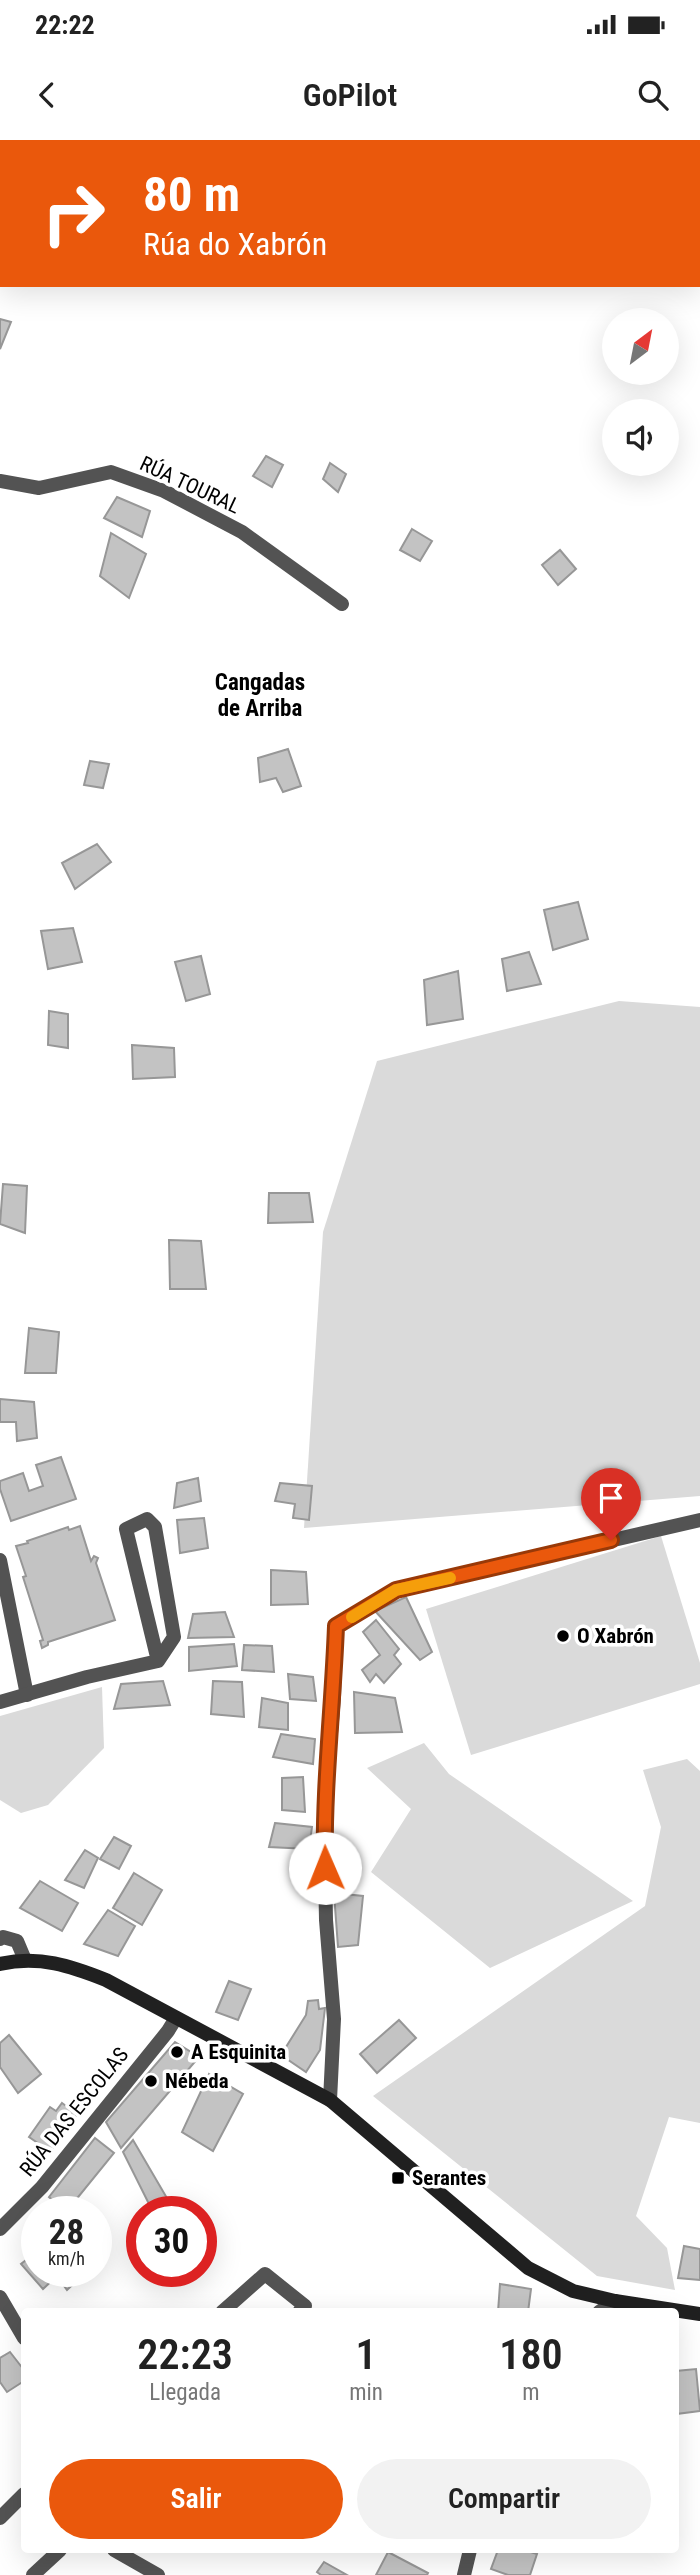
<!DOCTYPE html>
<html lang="es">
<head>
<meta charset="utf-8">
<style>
  body { margin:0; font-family:"Roboto Condensed",sans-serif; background:#f2f2f2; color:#222; height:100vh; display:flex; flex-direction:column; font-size:26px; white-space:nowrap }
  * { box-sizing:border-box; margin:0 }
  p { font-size:23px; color:#767676 }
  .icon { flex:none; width:38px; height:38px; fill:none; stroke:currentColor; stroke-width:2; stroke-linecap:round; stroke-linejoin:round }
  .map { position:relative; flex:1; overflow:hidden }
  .side { position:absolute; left:21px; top:2168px; width:658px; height:245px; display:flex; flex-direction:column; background:#fff; border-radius:7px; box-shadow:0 7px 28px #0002 }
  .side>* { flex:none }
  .hud { position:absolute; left:0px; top:0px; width:700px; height:147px; box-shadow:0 7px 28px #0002; background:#ea580c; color:#fff; overflow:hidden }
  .needle { width:46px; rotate:32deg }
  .fabs { position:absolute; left:602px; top:168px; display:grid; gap:14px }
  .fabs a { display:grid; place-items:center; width:77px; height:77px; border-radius:50%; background:#fff; box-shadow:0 7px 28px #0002; font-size:35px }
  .speed { position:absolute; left:21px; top:2056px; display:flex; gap:14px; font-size:35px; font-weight:700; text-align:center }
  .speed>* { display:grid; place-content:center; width:91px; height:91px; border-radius:50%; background:#fff; box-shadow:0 7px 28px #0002; line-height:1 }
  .speed small { font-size:18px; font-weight:400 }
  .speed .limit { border:10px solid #d22; background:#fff; color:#111 }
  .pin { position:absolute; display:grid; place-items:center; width:60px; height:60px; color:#fff; margin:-72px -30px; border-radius:50% 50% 50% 0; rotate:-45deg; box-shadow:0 0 7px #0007 }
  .pin .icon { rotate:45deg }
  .me { position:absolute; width:77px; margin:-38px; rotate:359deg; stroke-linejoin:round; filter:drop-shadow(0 0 5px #0008) }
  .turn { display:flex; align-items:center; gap:24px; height:147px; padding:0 28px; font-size:32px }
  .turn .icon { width:91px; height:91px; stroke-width:2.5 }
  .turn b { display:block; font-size:49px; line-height:60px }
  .eta { display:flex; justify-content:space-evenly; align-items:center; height:119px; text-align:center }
  .eta b { font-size:42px; font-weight:600; line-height:49px }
  .cta { display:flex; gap:14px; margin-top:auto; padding:14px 28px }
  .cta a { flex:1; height:80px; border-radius:42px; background:#ea580c; color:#fff; font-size:28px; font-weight:600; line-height:80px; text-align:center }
  .cta a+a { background:#f2f2f2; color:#222 }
  .status { display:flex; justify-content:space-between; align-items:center; height:49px; padding:0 35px; background:#fff; direction:ltr }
  .status svg { height:19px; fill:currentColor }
  header { display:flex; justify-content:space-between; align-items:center; height:91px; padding:0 28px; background:#fff; font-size:32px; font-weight:600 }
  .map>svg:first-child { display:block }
  .green { fill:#dadada }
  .building { fill:#c3c3c3; stroke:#979797; stroke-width:2 }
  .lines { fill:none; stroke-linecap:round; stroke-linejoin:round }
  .minor { stroke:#535353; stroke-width:14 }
  .secondary { stroke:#202020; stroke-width:14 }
  .route-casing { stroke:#983908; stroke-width:18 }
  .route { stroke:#ea580c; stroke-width:12 }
  .slow { stroke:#f59e0b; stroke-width:12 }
  .poi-dot { fill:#000; stroke:#fff; stroke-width:2.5 }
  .labels { text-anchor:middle; stroke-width:7; stroke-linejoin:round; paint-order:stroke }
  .street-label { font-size:21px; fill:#000; stroke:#fff }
  .poi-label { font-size:21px; font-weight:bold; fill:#000; stroke:#fff; text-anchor:start }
  .neighbourhood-label { font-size:23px; font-weight:bold; fill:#000; stroke:#fff }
</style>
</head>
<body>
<div class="status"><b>22:22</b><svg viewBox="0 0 49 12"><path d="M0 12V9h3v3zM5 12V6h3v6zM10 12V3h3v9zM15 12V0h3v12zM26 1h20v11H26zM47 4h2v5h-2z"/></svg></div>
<header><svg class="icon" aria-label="back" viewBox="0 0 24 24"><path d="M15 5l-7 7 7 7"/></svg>GoPilot<svg class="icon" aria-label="search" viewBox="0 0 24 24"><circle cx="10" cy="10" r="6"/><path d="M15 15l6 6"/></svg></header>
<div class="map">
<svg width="700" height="2435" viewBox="0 0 700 2435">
  <rect width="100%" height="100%" fill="#fff"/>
  <g class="green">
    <path d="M619,861L700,867V1356L304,1388L323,1092L377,921Z"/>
    <path d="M661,1396L700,1523V1544L471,1615L426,1469Z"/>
    <path d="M102,1547L104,1608L48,1665L21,1673L0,1660V1576Z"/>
    <path d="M424,1603L449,1634L633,1761L490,1828L371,1732L411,1669L367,1628Z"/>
    <path d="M687,1619L700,1631V1983L669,1977L636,2076L667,2108L675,2150L597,2136L373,1956L645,1766L661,1687L643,1630Z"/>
  </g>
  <g class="building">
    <path d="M0,179L11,182L0,209Z"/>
    <path d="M266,316L283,325L272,347L253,336Z"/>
    <path d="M330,323L346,334L338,352L323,339Z"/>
    <path d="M117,357L150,371L142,397L104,378Z"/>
    <path d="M412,389L432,401L420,421L400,410Z"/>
    <path d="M111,393L146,414L129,458L100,436Z"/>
    <path d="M560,410L576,429L558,445L542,425Z"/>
    <path d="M288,609L301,646L283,652L276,638L260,642L258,618Z"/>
    <path d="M90,621L109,624L103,648L84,645Z"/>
    <path d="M97,704L111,722L75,749L62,723Z"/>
    <path d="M578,762L588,799L553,810L544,770Z"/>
    <path d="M73,788L82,822L48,829L41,791Z"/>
    <path d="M529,812L541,844L507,851L502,819Z"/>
    <path d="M201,816L210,854L186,861L175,822Z"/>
    <path d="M458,831L463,879L427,885L424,840Z"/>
    <path d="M49,871L68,874V908L48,905Z"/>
    <path d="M132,905L174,908L175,937L133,939Z"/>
    <path d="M3,1044L27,1046L25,1093L0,1084Z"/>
    <path d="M269,1053H309L313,1082L268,1083Z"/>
    <path d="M169,1100L201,1101L206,1149H170Z"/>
    <path d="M29,1188L59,1192L56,1233H25Z"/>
    <path d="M0,1259L34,1262L37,1298L17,1301L16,1282H0Z"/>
    <path d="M61,1317L76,1359L11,1381L0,1349V1341L23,1333L29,1351L43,1346L36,1325Z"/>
    <path d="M198,1338L201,1361L174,1368L177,1343Z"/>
    <path d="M280,1343L312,1346L309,1380L293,1378L295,1364L275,1361Z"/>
    <path d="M204,1378L208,1408L180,1413L177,1380Z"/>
    <path d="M80,1386L91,1421L94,1416L98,1418L96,1423L115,1480L48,1502V1505L42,1508L40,1501L43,1500L23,1437L26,1436L16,1406L28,1403L27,1401L68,1387L69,1390Z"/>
    <path d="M271,1430L306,1432L308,1464L271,1465Z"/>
    <path d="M406,1457L432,1512L420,1520L375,1471Z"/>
    <path d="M225,1472L234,1497L188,1498L193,1474Z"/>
    <path d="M376,1480L399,1509L394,1515L401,1524L384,1543L376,1534L370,1542L362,1530L380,1515L363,1492Z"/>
    <path d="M234,1504L237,1526L189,1531V1507Z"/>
    <path d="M244,1505L272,1506L274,1532L242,1530Z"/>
    <path d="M288,1534L313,1537L316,1561L290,1559Z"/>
    <path d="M163,1541L170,1565L114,1569L121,1544Z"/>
    <path d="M213,1541L242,1542L244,1577L211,1574Z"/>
    <path d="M354,1552L395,1558L402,1592L355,1593Z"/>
    <path d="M262,1558L288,1563V1590L259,1587Z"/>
    <path d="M281,1594L315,1599L313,1624L273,1617Z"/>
    <path d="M303,1637L305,1672L282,1670V1638Z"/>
    <path d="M275,1683L312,1687L309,1709L269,1707Z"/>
    <path d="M114,1697L131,1706L119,1729L100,1719Z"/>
    <path d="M85,1710L98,1718L84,1748L65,1740Z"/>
    <path d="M134,1733L162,1750L142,1785L113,1768Z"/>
    <path d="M40,1741L78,1763L62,1791L20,1768Z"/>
    <path d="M334,1753L363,1756L358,1805L338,1807Z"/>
    <path d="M108,1770L135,1786L118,1816L84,1804Z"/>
    <path d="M229,1841L251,1849L238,1880L216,1872Z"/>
    <path d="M318,1860L319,1869L325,1868L320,1910L306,1932L281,1915L306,1875L308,1861Z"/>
    <path d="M399,1880L416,1898L377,1933L360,1914Z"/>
    <path d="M9,1895L41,1934L18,1953L0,1927V1903Z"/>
    <path d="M175,1902L199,1917L121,2008L106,1982Z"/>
    <path d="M209,1934L243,1954L213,2011L182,1992Z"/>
    <path d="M62,1963L77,1974L51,2012L29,1997L50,1967L56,1971Z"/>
    <path d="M95,1998L114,2013L66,2072L49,2057Z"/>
    <path d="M133,2000L171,2065L163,2072H153L123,2012Z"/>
    <path d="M37,2087V2111L24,2099Z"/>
    <path d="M684,2106L700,2109V2140L678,2138Z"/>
    <path d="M35,2113L37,2115V2132H52L57,2136L43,2149L21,2124Z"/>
    <path d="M65,2132H83L85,2133L67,2150L59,2139Z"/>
    <path d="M500,2144L531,2149L528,2172H498Z"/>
    <path d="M10,2212L24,2230V2241L7,2252L0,2242V2218Z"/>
    <path d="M696,2229L700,2271L676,2274V2231Z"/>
    <path d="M498,2410H524L537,2414L530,2435H508L491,2429Z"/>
    <path d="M388,2412L428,2433L427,2435H376Z"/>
    <path d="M324,2422L347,2435H321L317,2432Z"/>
  </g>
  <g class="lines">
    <g class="minor">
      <path d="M698,18H700"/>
      <path d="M0,75L2,74"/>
      <path d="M0,341L39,348L111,332L164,351L242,392L342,464"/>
      <path d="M0,1420L27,1555"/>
      <path d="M0,1562L87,1537L158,1521L174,1497L155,1387L147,1379L126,1389L158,1521"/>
      <path d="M0,1799L3,1797L17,1801L25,1820"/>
      <path d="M330,1960L334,1879L326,1780L324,1677L334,1557L336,1486L396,1450L700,1380"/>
      <path d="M0,2089L42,2047L168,1891L176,1878"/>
      <path d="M0,2157L24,2198"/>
      <path d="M222,2172L265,2134L305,2166L299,2172"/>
      <path d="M599,2172L615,2161"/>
      <path d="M0,2378L24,2354"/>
      <path d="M114,2410L158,2435"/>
      <path d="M33,2435L60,2410"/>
      <path d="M464,2435L470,2410"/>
    </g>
    <path class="secondary" d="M0,1824C39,1815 71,1826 106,1840L330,1960L528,2128L573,2151L615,2161L700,2174"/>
  </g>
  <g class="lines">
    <defs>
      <path id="route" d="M325,1728C323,1648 333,1567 336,1486L396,1450L611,1400"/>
    </defs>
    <use href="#route" class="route-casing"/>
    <use href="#route" class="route"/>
    <path class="slow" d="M352,1477L396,1450L450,1438"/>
  </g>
  <g class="poi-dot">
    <circle cx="563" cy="1496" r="7"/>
    <circle cx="177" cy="1912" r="7"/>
    <circle cx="151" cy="1941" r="7"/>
    <rect x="391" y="2031" width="14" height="14" rx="3.5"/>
  </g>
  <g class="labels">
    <g class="street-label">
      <text transform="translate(190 345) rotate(25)" y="7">RÚA TOURAL</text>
      <text transform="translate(74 1972) rotate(-51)" y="7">RÚA DAS ESCOLAS</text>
    </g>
    <g class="poi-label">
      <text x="577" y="1503">O Xabrón</text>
      <text x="191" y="1919">A Esquinita</text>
      <text x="165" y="1948">Nébeda</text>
      <text x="412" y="2045">Serantes</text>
    </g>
    <g class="neighbourhood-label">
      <text x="260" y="550">Cangadas<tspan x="260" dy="26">de Arriba</tspan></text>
    </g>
  </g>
</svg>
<div class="fabs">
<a><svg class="needle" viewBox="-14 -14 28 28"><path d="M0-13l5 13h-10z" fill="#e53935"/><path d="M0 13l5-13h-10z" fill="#767676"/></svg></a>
<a><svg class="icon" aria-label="sound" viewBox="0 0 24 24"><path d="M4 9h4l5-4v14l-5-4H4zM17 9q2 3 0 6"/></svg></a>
</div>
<div class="speed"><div>28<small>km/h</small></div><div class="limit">30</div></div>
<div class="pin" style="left:611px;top:1400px;background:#d93025"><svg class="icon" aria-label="arrive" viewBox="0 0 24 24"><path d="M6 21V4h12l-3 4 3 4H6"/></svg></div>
<svg class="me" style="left:325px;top:1728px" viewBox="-20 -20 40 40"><circle r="19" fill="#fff"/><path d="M0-13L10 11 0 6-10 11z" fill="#ea580c"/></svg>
<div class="hud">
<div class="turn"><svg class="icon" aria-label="right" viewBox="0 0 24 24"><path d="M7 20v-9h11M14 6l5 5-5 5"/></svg><div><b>80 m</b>Rúa do Xabrón</div></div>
</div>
<section class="side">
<div class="eta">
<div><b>22:23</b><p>Llegada</p></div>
<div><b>1</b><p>min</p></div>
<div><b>180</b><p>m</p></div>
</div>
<div class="cta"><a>Salir</a><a>Compartir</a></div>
</section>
</div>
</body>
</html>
